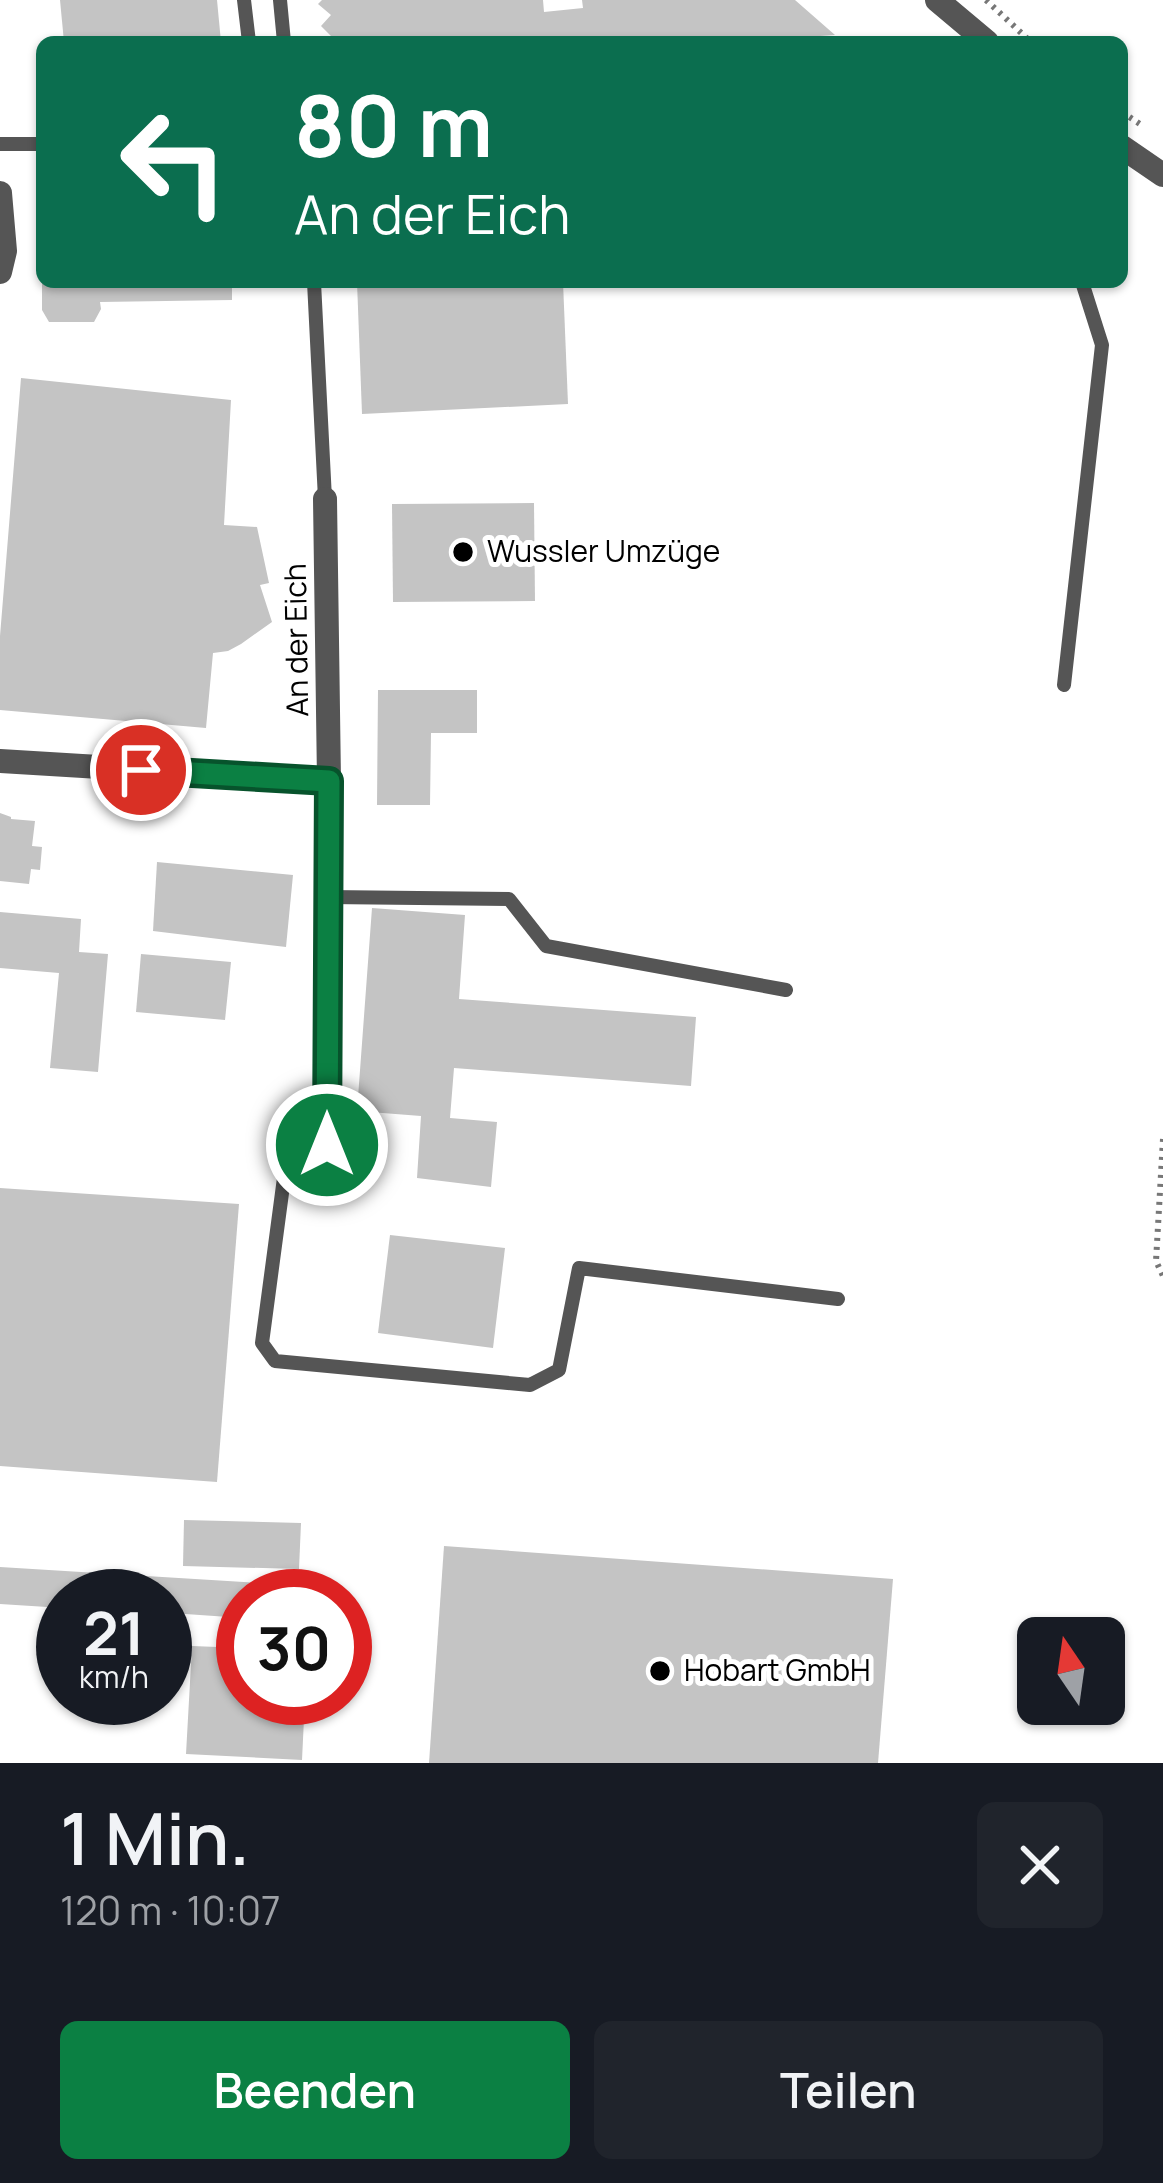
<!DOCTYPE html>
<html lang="de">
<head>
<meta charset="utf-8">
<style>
  body { margin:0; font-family:Manrope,sans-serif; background:#20242c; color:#f1f3f6; height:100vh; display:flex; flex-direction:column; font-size:45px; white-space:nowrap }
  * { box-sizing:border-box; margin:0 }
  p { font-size:39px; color:#9ea1a6 }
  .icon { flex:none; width:66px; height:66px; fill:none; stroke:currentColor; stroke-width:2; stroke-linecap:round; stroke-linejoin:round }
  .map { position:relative; height:1763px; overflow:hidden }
  .sheet { display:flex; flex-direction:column; background:#171b24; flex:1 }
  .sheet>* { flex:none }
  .hud { position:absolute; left:36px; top:36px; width:1092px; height:252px; border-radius:18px; box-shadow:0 3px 9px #0004; background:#0b6e4f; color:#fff; overflow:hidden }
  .needle { width:78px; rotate:347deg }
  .fabs { position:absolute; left:1017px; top:1617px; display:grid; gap:24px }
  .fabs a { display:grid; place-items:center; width:108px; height:108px; border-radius:18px; background:#171b24; box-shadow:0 3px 9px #0004; font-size:60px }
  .speed { position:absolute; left:36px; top:1569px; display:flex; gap:24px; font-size:60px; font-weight:700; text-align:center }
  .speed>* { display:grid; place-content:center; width:156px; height:156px; border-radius:50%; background:#171b24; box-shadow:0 3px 9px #0004; line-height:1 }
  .speed small { font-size:30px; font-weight:400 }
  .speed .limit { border:18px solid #d22; background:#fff; color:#111 }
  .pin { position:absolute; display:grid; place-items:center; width:102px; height:102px; color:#fff; margin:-51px; border:6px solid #fff; border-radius:50%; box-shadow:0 3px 12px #0007 }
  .me { position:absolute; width:132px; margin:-66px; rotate:0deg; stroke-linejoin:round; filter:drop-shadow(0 0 9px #0008) }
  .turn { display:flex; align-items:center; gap:42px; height:252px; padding:0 60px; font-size:54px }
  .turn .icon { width:156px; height:156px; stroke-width:2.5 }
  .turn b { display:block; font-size:84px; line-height:102px }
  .round { display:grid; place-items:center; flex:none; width:126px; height:126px; border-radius:18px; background:#20242c }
  .headline { display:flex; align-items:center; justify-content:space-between; height:204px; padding:0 60px }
  h1 { font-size:72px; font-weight:600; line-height:90px }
  .action { display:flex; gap:24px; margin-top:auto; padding:24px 60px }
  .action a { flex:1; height:138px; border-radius:18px; background:#0b8043; color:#fff; font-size:48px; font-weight:600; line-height:138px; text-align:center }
  .action a+a { background:#20242c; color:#f1f3f6 }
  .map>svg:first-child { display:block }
  .building { fill:#c4c4c4 }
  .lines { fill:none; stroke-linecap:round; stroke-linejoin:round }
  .path { stroke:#777; stroke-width:6; stroke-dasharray:3 6; stroke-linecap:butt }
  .service { stroke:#555; stroke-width:14 }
  .minor { stroke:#555; stroke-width:24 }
  .tertiary { stroke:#555; stroke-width:24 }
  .route-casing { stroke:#07532c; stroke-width:30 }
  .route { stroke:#0b8043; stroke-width:21 }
  .poi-dot { fill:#000; stroke:#fff; stroke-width:4.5 }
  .labels { text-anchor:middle; stroke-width:10; stroke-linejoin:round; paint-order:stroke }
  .poi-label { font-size:30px; fill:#000; stroke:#fff; text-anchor:start }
  .street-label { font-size:30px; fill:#000; stroke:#fff }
</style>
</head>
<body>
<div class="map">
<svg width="1163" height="1763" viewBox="0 0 1163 1763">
  <rect width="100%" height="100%" fill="#fff"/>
  <g class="building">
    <path d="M60,0H217L221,42H64Z"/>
    <path d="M322,0H543L544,12L583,8L582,0H795L835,35L805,37V42H327L332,37L321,26L331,15L318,4Z"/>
    <path d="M42,282H232V300L100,302L101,309L94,322H49L42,310Z"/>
    <path d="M357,282H563L568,404L362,414Z"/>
    <path d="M21,378L231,400L224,525L257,527L269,583L260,585L272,622L241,644L228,651L213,653L206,728L0,710V636Z"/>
    <path d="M534,503L535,601L393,602L392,504Z"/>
    <path d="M378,690H477V733H431L430,805H377Z"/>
    <path d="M0,813L11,817V819L35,821L32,846L42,847L40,870L31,869L29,884L0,881Z"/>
    <path d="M157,862L293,875L286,947L153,931Z"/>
    <path d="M372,908L465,915L459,999L696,1017L691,1086L454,1068L450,1118L497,1122L491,1187L417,1178L421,1116L357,1111Z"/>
    <path d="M0,912L81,919L79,952L108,954L98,1072L50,1068L59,973L0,968Z"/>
    <path d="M141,954L231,962L225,1020L136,1012Z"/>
    <path d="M0,1188L239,1204L217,1482L0,1466Z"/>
    <path d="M390,1235L505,1248L493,1348L378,1333Z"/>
    <path d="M184,1520L301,1523L299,1569L183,1566Z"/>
    <path d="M444,1546L893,1579L878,1763H429Z"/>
    <path d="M0,1567L294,1585L293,1596H243V1618L171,1613V1620H165V1596H63V1608L0,1604Z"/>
    <path d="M192,1646L243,1648V1698H305L302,1760L186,1754Z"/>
  </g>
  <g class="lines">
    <g class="path">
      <path d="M986,0L1031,42"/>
      <path d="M1122,112L1140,124"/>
      <path d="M1163,1139L1156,1261L1163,1276"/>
    </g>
    <g class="service">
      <path d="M244,0L249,42"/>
      <path d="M280,0L284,42"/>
      <path d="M0,144H42"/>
      <path d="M314,282L325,499"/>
      <path d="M1064,685L1102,345L1082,282"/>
      <path d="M328,897L509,899L546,946L786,990"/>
      <path d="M327,1145L284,1178L262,1343L275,1361L530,1385L559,1370L579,1268L838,1299"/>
    </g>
    <g class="minor">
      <path d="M0,193L5,251L0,272"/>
      <path d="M325,499L329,781L327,1145"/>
      <path d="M0,761L329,781"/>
    </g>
    <g class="tertiary">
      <path d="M937,0L987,42"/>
      <path d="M1122,147L1163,175"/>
    </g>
  </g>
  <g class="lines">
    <defs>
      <path id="route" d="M141,770L329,781L327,1145"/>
    </defs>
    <use href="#route" class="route-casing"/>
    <use href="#route" class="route"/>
  </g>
  <g class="poi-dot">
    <circle cx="463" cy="552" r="12"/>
    <circle cx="660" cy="1671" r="12"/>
  </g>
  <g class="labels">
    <g class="poi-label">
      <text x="487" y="562">Wussler Umzüge</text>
      <text x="684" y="1681">Hobart GmbH</text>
    </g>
    <g class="street-label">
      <text transform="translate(297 640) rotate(-91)" y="10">An der Eich</text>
    </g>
  </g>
</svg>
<div class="fabs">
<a><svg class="needle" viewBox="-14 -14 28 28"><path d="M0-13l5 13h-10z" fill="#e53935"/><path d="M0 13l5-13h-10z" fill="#9ea1a6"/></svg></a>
</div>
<div class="speed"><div>21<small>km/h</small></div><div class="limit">30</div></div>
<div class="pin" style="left:141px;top:770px;background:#d93025"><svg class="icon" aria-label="arrive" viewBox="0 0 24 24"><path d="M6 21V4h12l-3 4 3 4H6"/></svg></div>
<svg class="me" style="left:327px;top:1145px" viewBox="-20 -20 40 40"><circle r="17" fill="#0b8043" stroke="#fff" stroke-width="3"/><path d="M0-11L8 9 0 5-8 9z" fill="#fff"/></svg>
<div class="hud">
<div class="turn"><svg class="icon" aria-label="left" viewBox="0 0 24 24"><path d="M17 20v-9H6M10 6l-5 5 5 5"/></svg><div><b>80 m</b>An der Eich</div></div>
</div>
</div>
<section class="sheet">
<div class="headline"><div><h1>1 Min.</h1><p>120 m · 10:07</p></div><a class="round"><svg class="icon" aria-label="close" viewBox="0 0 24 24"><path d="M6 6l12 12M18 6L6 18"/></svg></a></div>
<div class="action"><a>Beenden</a><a>Teilen</a></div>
</section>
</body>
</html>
